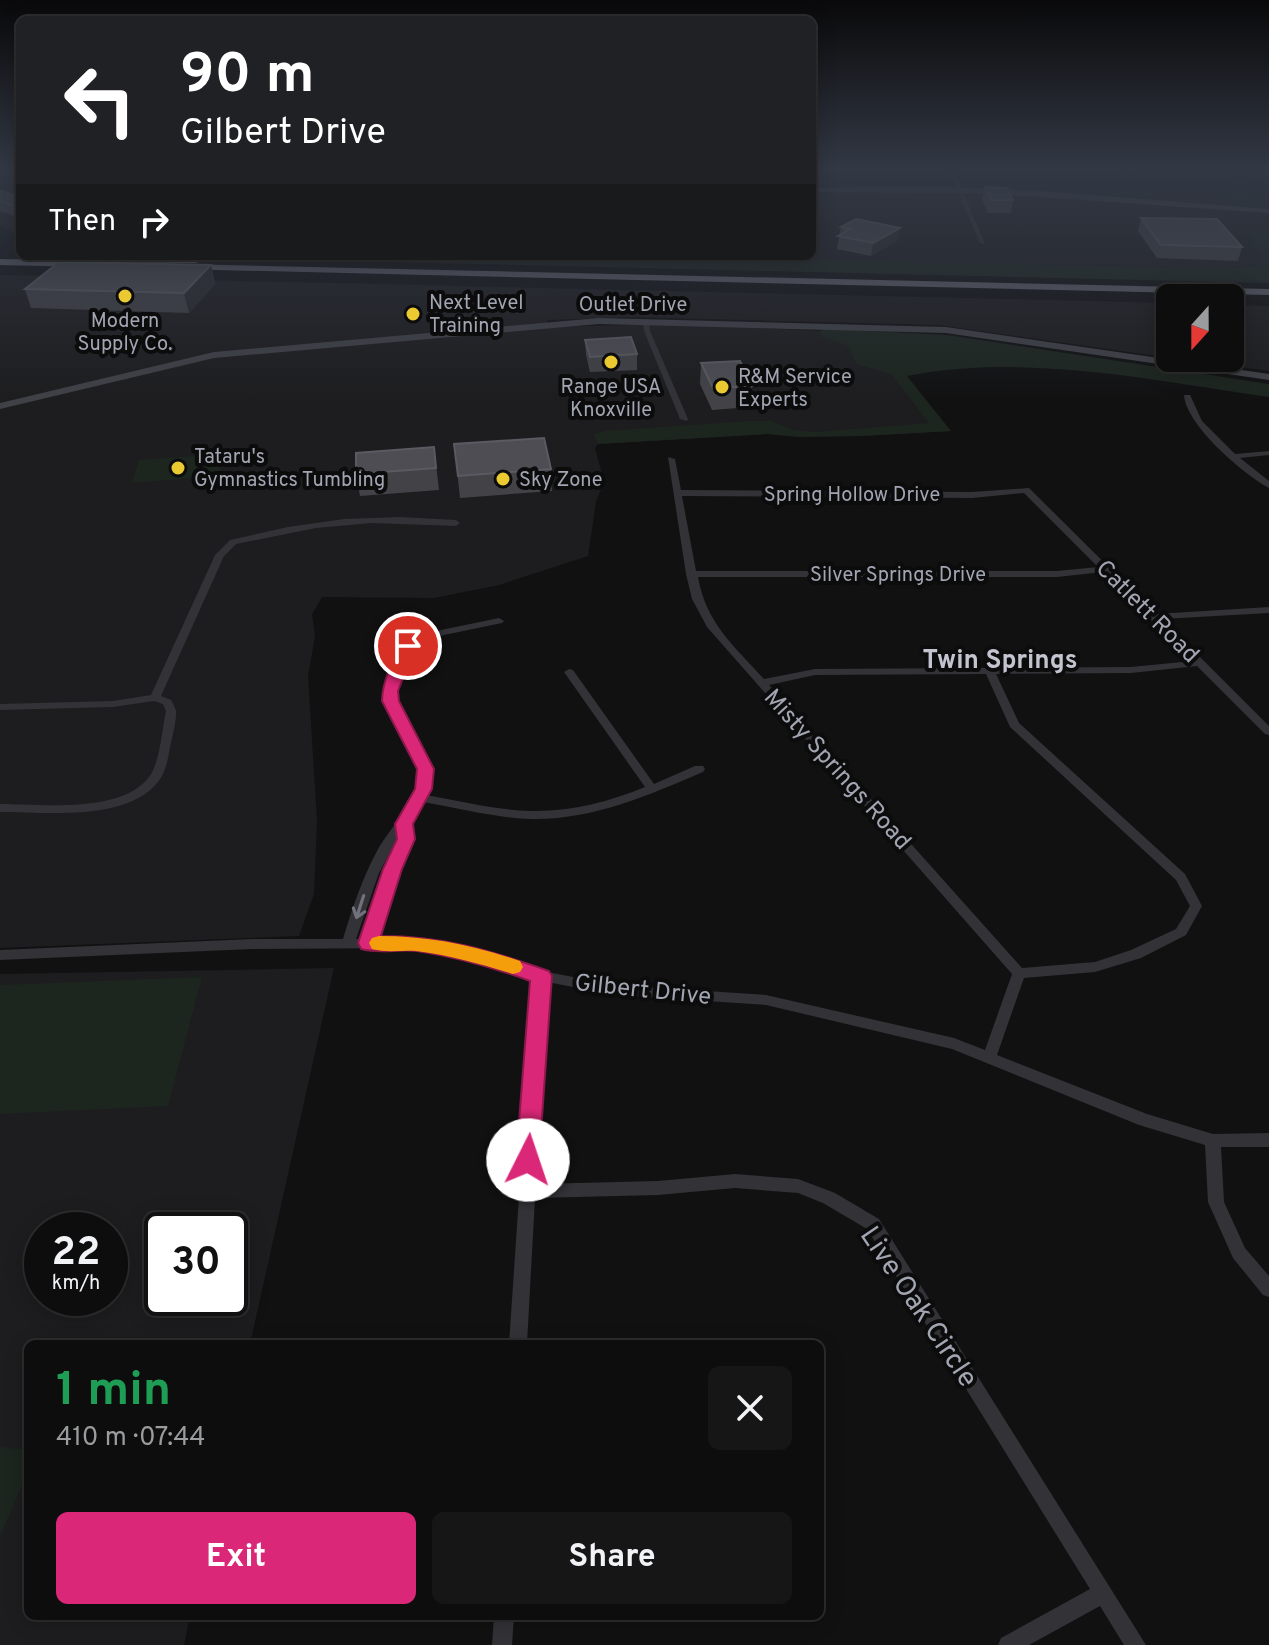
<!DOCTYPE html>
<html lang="en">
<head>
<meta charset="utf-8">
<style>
  body { margin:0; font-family:Overpass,sans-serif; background:#161617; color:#f1f3f6; height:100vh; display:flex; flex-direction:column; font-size:30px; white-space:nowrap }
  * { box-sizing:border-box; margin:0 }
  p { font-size:26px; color:#9a9c9e }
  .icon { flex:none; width:44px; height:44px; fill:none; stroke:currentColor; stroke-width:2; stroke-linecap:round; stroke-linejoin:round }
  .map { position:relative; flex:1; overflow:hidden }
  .details { position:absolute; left:24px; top:1340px; width:800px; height:280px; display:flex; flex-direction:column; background:#0d0d0e; border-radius:12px; box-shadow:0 4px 20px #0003,0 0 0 2px #2d2d2e }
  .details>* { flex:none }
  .banner { position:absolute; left:16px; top:16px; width:800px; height:244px; border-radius:12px; box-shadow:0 4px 20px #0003,0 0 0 2px #2d2d2e; background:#202124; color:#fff; overflow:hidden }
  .needle { width:52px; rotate:201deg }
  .fabs { position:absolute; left:1156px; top:284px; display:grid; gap:16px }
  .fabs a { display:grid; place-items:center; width:88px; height:88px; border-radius:12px; background:#0d0d0e; box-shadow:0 4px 20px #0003,0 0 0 2px #2d2d2e; font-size:40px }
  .speed { position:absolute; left:24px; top:1212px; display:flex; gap:16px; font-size:40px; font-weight:700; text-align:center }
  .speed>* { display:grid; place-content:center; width:104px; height:104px; border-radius:50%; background:#0d0d0e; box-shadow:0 4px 20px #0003,0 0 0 2px #2d2d2e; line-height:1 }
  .speed small { font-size:20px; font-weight:400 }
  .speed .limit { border:4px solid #111; border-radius:12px; background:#fff; color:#111 }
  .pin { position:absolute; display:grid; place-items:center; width:68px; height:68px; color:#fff; margin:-34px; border:4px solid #fff; border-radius:50%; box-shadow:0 2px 8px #0007 }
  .me { position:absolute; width:88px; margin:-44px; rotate:4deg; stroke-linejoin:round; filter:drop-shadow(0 0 6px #0008) }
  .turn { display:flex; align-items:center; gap:28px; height:168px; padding:0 32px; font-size:36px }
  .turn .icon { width:104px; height:104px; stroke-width:2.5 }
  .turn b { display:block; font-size:56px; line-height:68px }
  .then { display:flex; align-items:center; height:76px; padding:0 32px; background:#0003; gap:16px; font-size:30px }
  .round { display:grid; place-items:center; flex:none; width:84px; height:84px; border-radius:12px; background:#161617 }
  .headline { display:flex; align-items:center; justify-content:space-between; height:136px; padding:0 32px }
  h1 { font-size:48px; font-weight:700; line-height:60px; color:#1e9e55 }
  .primary-button { display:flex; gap:16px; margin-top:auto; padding:16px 32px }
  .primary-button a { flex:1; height:92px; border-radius:12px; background:#db2777; color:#fff; font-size:32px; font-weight:700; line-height:92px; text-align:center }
  .primary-button a+a { background:#161617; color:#f1f3f6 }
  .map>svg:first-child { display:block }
  .built { fill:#1d1d1f; fill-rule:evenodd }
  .green { fill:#1d251f }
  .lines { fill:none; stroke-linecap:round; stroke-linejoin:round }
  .street { fill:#323237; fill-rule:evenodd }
  .secondary { fill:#404147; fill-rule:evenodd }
  .highway { fill:#5e5f68; fill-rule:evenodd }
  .wall { fill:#424247 }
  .shaded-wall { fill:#2a2a2d }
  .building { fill:#4d4d53; stroke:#5a5b62; stroke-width:2 }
  .oneway { stroke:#70717b }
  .route { fill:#db2777; stroke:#8e194d; stroke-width:2 }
  .slow { fill:#f59e0b }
  .poi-dot { fill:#eac931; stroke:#0c0c0d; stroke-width:3 }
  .labels { text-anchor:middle; stroke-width:8; stroke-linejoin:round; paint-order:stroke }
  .far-poi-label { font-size:20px; fill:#a2a5b2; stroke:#0c0c0d; text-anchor:start }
  .far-street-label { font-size:20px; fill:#a2a5b2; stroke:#0c0c0d }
  .street-label { font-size:24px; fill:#a2a5b2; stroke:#0c0c0d }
  .neighbourhood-label { font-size:26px; font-weight:bold; fill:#c3c4cf; stroke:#0c0c0d }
  .near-street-label { font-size:28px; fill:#a2a5b2; stroke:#0c0c0d }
</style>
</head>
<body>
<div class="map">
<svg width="1269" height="1645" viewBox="0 0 1269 1645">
  <rect width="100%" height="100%" fill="#111112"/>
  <g class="built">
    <path d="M0,169H20V237L0,225Z"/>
    <path d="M812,169L1269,170V274L507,256H812Z"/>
    <path d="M0,275L1170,303V358L938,325L631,317L547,320L550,327L672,324L865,333L951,431L861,436L799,437L768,434L598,444L595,448L604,481L596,502L588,556L499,585L434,598L322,597L312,614L315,636L308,676L317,821L314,894L299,936L0,948Z"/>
    <path d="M1230,305L1269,306V371L1173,358H1230Z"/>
    <path d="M334,968L250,1344H28V1616H190L184,1645H0V974ZM42,1230H110V1298H42ZM162,1230H230V1298H162Z"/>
  </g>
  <g class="green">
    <path d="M1231,170L1246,174L1249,183L1255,184L1250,185L1252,194L1258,195H1252L1255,205L1269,210L1228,203L1229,195H1234Z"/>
    <path d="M1245,232L1269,233V283L143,256H647L1232,269L1258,265V258H1263L1254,247L1256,239Z"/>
    <path d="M829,329L947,335L1269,384V397C1151,380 1025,353 907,376L951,431L861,436L799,437L768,434L598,444L594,434L605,431L750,421H771L793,430L814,432L929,423L891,374L856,364L849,346L822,337L819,331Z"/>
    <path d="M223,454L219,476L132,483L139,460Z"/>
    <path d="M202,977L168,1106L0,1114V985Z"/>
    <path d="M0,1447L28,1450V1471L0,1536Z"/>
  </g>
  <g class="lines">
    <g class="street">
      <path d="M943,169H948L958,180L985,244L980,243L953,180Z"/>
      <path d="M646,319L649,321L650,331L688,419L687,421L680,419L644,331L643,321Z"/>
      <path d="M1184,395H1190L1202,421L1235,454L1269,451V455L1240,458L1269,481V488C1243,474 1186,425 1184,395Z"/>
      <path d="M668,457L675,459L681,490L972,492L1029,488L1156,614L1269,607V613L1162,619L1269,726V735L1265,734L1197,666L1131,673L996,674L1019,723L1185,874L1202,906L1186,935L1141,958L1095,972L1024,978L997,1055L1147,1114L1213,1134L1269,1133V1147H1221L1224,1202L1245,1248L1269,1276V1297L1263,1295L1233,1258L1208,1202L1205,1145L1139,1125L952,1049L766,1005L615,995L547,982L536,1184L658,1181L735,1174L798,1179L835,1193L879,1219L1146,1645H1124L1100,1606L1029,1645H998L1001,1638L1090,1589L867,1229L823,1203L798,1193L735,1188L658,1195L535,1198L527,1344H509L519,1196L517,1191L520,1186L534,979L470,957L412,948L252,949L0,960V950L252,939H343C352,909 362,879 377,851C393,823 417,803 420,769L385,701L387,678L394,661L406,646L421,637L441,630L499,618L504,621L502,623L444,635L428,641L414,650L404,661L397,678L395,701L432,769L431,781L426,795C461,801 495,810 530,811C570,812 608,802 645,787L564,672L569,669L573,670L654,784L695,766H703L705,769L703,772C649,795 593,820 532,819C495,818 459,808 423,802L409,822L412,839L398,869L376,939L412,938L471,947L542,971L615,985L766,995L954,1038L985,1050L1012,974L707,627L692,599L686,574ZM1024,493L1098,567L1057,571H696L682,496L972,498ZM1103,572L1192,661L1131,667L815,669L764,679C734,646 706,623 698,577H1057ZM986,674L1010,727L1176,880L1190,906L1176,929L1131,950L1095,962L1022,968L769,685L815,675ZM399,835L400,839L386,869L363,939H356L379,873Z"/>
      <path d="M400,517L456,520L460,523L456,526L372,523L316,528L236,544L224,556L161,696L171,700C172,701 176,709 176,711C177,719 172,738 170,747C168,759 166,772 158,782C126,822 46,812 0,812V804C41,804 121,814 149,777C160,763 162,729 166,711L163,704L154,701L113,707L0,710V704L113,701L151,695L215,555L230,540L288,527L344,519Z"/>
      <path d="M494,1616H514L512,1645H492Z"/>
    </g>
    <g class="secondary">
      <path d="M926,186L1040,191L1269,209V213L983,193L812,192V188Z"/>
      <path d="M599,318L946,327L1269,374V380L946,333L599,324L214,358L0,409V403L214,352Z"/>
    </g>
    <g class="highway">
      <path d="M67,256L196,257L201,260L196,263L91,262L93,264L87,267L0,265V259L67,260Z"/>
      <path d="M181,264L1269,289V295L177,269L175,267Z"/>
    </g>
  </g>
  <g class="wall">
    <path d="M812,169H837L836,171H812Z"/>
    <path d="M985,187L1013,200L1011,213H988L982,200Z"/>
    <path d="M0,191L20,197V216L17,217L0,211Z"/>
    <path d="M1141,218L1242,247L1238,261L1157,258L1138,231Z"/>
    <path d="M841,227L898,240L871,256L837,249Z"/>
    <path d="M211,265L215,284L189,313L31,308L25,289Z"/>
    <path d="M585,340L637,354V370L590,372L586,355Z"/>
    <path d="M701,363L752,386L751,407L712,410L700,384Z"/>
    <path d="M454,444L551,469L552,491L460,498Z"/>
    <path d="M434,447L439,490L360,496L356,474Z"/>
  </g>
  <g class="shaded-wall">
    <path d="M20,204V216L17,217L14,206Z"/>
    <path d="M900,228L898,240L871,256L873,243Z"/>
    <path d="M211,265L215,284L189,313L184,293Z"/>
  </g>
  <g class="building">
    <path d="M985,187L1007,188L1013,200H991Z"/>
    <path d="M0,191H2L20,197V204L14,206L0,201Z"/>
    <path d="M1141,218L1217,219L1242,247L1161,245Z"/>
    <path d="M856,219L900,228L873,243L838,236L850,229L841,227Z"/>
    <path d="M59,262L211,265L184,293L25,289Z"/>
    <path d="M631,337L637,354L590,357L585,340Z"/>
    <path d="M740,361L752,386L713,388L701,363Z"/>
    <path d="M544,438L551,469L458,476L454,444Z"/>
    <path d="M434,447L436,468L356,474V453Z"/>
  </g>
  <defs><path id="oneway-shaft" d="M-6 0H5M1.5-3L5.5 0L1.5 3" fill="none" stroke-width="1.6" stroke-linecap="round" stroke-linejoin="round" transform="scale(2)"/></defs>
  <use class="oneway" href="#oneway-shaft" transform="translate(360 907) rotate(108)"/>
  <linearGradient id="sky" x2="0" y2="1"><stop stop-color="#09090a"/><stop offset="0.42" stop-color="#323844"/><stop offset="1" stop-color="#323844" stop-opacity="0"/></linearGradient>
  <rect width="1269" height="400" fill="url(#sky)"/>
  <path class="route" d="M408,642L416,646L398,691L399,701L434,769L432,789L413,824L415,839L402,869L381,936C445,936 489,950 549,971L552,976L539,1160L536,1167L528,1171L519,1167L516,1160L530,981C492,967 457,957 417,951C398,949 379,954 361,949L358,943L383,869L397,839L395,824L415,789L417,769L382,701C382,686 394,647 408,642Z"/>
  <path class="slow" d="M379,936C429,936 473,945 520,961L523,967L520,972L513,974C480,964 450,955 416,951C401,950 386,953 372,949L369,943L372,938Z"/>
  <g class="poi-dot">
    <circle cx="125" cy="296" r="8"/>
    <circle cx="413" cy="314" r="8"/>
    <circle cx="611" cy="362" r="8"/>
    <circle cx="722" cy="387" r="8"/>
    <circle cx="178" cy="468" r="8"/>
    <circle cx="503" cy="479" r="8"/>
  </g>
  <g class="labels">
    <g class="far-poi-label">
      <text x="429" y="309">Next Level<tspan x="429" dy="23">Training</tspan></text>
      <text x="125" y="327" text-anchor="middle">Modern<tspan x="125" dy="23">Supply Co.</tspan></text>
      <text x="738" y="383">R&amp;M Service<tspan x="738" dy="23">Experts</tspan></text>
      <text x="611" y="393" text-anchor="middle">Range USA<tspan x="611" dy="23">Knoxville</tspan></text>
      <text x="194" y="463">Tataru's<tspan x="194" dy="23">Gymnastics Tumbling</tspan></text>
      <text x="519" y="486">Sky Zone</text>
    </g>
    <g class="far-street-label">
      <text x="633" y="311">Outlet Drive</text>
      <text x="852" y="501">Spring Hollow Drive</text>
      <text x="898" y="581">Silver Springs Drive</text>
    </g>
    <g class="street-label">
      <text transform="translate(1148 611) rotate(45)" y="8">Catlett Road</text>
      <text transform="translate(838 769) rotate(48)" y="8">Misty Springs Road</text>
      <text transform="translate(643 989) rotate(6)" y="8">Gilbert Drive</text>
    </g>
    <g class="neighbourhood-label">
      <text x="1000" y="668">Twin Springs</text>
    </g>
    <g class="near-street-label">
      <text transform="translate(920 1306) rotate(56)" y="10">Live Oak Circle</text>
    </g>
  </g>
</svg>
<div class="fabs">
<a><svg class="needle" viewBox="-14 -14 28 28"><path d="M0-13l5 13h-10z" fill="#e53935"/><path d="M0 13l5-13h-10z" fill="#9a9c9e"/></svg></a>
</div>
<div class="speed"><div>22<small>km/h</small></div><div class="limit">30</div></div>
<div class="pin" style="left:408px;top:646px;background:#d93025"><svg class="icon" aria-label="arrive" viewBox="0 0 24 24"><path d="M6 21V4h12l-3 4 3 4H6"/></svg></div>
<svg class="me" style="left:528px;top:1160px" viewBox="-20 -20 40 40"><circle r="19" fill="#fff"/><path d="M0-13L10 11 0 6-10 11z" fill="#db2777"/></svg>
<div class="banner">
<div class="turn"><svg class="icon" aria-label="left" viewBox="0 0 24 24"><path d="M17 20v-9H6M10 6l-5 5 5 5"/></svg><div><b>90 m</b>Gilbert Drive</div></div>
<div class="then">Then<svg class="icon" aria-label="right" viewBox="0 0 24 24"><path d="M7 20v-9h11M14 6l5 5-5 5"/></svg></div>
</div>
<section class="details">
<div class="headline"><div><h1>1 min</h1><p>410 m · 07:44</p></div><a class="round"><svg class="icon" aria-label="close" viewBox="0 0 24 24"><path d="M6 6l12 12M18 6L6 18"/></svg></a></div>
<div class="primary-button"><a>Exit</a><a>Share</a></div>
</section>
</div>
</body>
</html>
